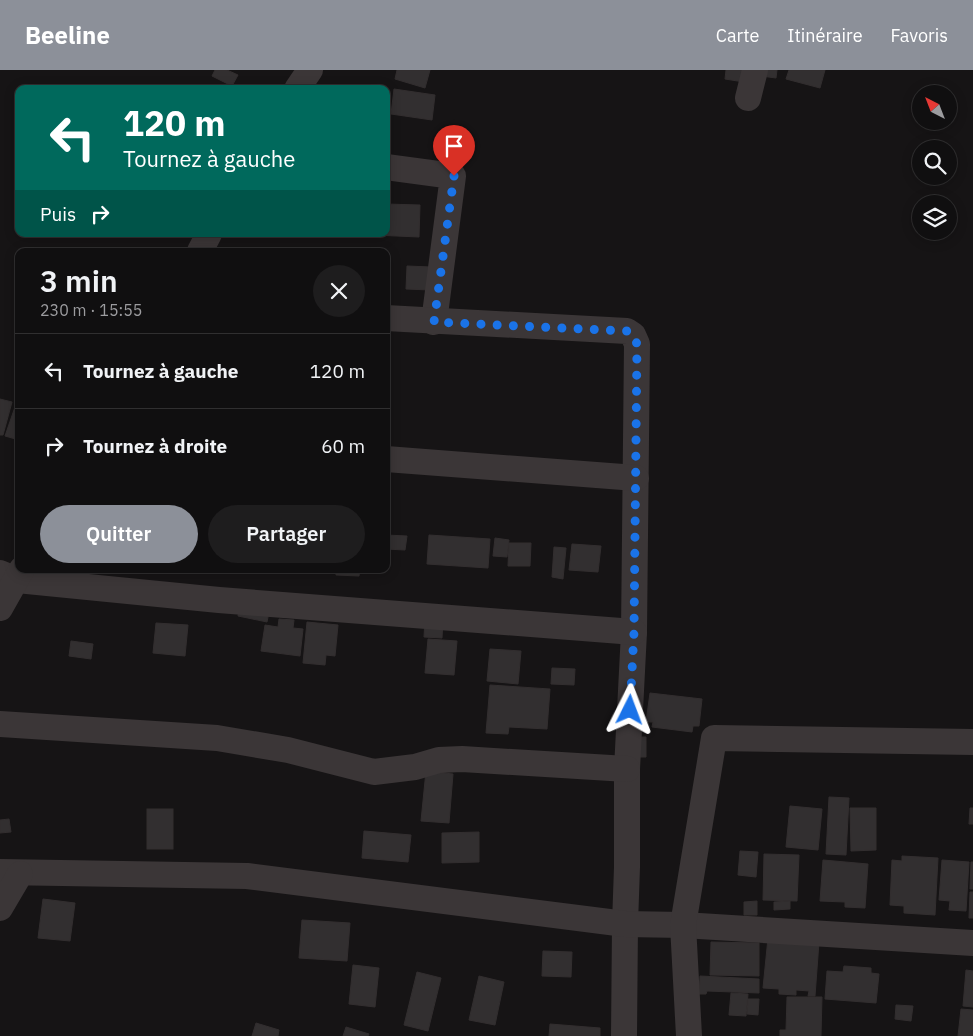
<!DOCTYPE html>
<html lang="fr">
<head>
<meta charset="utf-8">
<style>
  body { margin:0; font-family:"IBM Plex Sans",sans-serif; background:#1e1d1e; color:#f1f3f6; height:100vh; display:flex; flex-direction:column; font-size:19px; white-space:nowrap }
  * { box-sizing:border-box; margin:0 }
  p { font-size:16px; color:#9c9c9f }
  .icon { flex:none; width:28px; height:28px; fill:none; stroke:currentColor; stroke-width:2; stroke-linecap:round; stroke-linejoin:round }
  .map { position:relative; flex:1; overflow:hidden }
  .side { position:absolute; left:15px; top:178px; width:375px; height:325px; display:flex; flex-direction:column; background:#100f10; border-radius:10px; box-shadow:0 2px 12px #0003,0 0 0 1px #302f30 }
  .side>* { flex:none }
  .top-card { position:absolute; left:15px; top:15px; width:375px; height:152px; border-radius:10px; box-shadow:0 2px 12px #0003,0 0 0 1px #302f30; background:#00695c; color:#fff; overflow:hidden }
  .needle { width:32px; rotate:318deg }
  .buttons { position:absolute; left:912px; top:15px; display:grid; gap:10px }
  .buttons a { display:grid; place-items:center; width:45px; height:45px; border-radius:50%; background:#100f10; box-shadow:0 2px 12px #0003,0 0 0 1px #302f30; font-size:25px }
  .pin { position:absolute; display:grid; place-items:center; width:42px; height:42px; color:#fff; margin:-51px -21px; border-radius:50% 50% 50% 0; rotate:-45deg; box-shadow:0 0 5px #0007 }
  .pin .icon { rotate:45deg }
  .me { position:absolute; width:55px; margin:-28px; rotate:3deg; stroke-linejoin:round; filter:drop-shadow(0 0 4px #0008) }
  .turn { display:flex; align-items:center; gap:18px; height:105px; padding:0 25px; font-size:22px }
  .turn .icon { width:65px; height:65px; stroke-width:2.5 }
  .turn b { display:block; font-size:35px; line-height:42px }
  .then { display:flex; align-items:center; height:48px; padding:0 25px; background:#0003; gap:10px; font-size:19px }
  .round { display:grid; place-items:center; flex:none; width:52px; height:52px; border-radius:26px; background:#1e1d1e }
  .summary { display:flex; align-items:center; justify-content:space-between; height:85px; padding:0 25px }
  h1 { font-size:30px; font-weight:600; line-height:38px }
  .primary-button { display:flex; gap:10px; margin-top:auto; padding:10px 25px }
  .primary-button a { flex:1; height:58px; border-radius:30px; background:#8c9099; color:#fff; font-size:20px; font-weight:600; line-height:58px; text-align:center }
  .primary-button a+a { background:#1e1d1e; color:#f1f3f6 }
  ul { padding:0; list-style:none }
  li { display:flex; align-items:center; gap:15px; height:75px; padding:0 25px; border-top:1px solid #302f30 }
  li div { flex:1 }
  li b { display:block; font-size:19px }
  li em { font-style:normal }
  header { display:flex; align-items:center; gap:30px; box-sizing:border-box; height:70px; padding:0 25px; background:#8c9099; color:#fff }
  header strong { font-size:24px }
  nav { display:flex; gap:28px; margin-inline-start:auto; font-size:18px }
  .map>svg:first-child { display:block }
  .building { fill:#322f30; stroke:#322e2f }
  .lines { fill:none; stroke-linecap:round; stroke-linejoin:round }
  .minor { stroke:#3b3637; stroke-width:26 }
  .route { stroke:#1a73e8; stroke-width:9; stroke-dasharray:0 16.2 }
</style>
</head>
<body>
<header>
<strong>Beeline</strong>
<nav><a>Carte</a><a>Itinéraire</a><a>Favoris</a></nav>
</header>
<div class="map">
<svg width="973" height="966" viewBox="0 0 973 966">
  <rect width="100%" height="100%" fill="#161415"/>
  <g class="building">
    <path d="M215,0H227L238,5L232,16L212,6Z"/>
    <path d="M397,0H430L425,18L395,9Z"/>
    <path d="M726,0H743L744,12L725,9Z"/>
    <path d="M761,0H777L776,8L761,6Z"/>
    <path d="M789,0H825L820,18L786,9Z"/>
    <path d="M394,19L435,25L432,50L391,44Z"/>
    <path d="M386,134L420,135L419,167L374,165L386,164Z"/>
    <path d="M221,178L245,181H220Z"/>
    <path d="M407,196L431,197L430,220L406,219Z"/>
    <path d="M0,329L12,332L3,365H0Z"/>
    <path d="M16,334L19,335V370L5,366Z"/>
    <path d="M386,465L407,466L405,480L386,479Z"/>
    <path d="M429,465L490,469L488,498L427,494Z"/>
    <path d="M495,468L509,470L507,487L493,486Z"/>
    <path d="M509,473H531L530,496H508Z"/>
    <path d="M572,474L601,476L598,502L569,500Z"/>
    <path d="M554,477L566,478L563,509L552,507Z"/>
    <path d="M186,499H203L202,503H186Z"/>
    <path d="M336,499H360L359,506L336,505Z"/>
    <path d="M240,532L270,537L267,552L238,546Z"/>
    <path d="M279,549L294,550L293,558L303,559L300,586L261,581L265,555L278,557Z"/>
    <path d="M425,549L443,550L442,568L424,567Z"/>
    <path d="M307,552L338,555L335,586L326,585L325,595L303,593Z"/>
    <path d="M156,553L188,555L185,586L153,583Z"/>
    <path d="M428,569L457,571L454,605L425,603Z"/>
    <path d="M71,571L93,574L91,589L69,586Z"/>
    <path d="M490,579L521,581L518,614L487,611Z"/>
    <path d="M552,598L575,599L574,615L551,614Z"/>
    <path d="M490,615L550,619L547,659L509,657L508,664L486,663Z"/>
    <path d="M650,623L702,629L699,656H693L692,662L652,657L653,652H646Z"/>
    <path d="M634,667H646V687H633Z"/>
    <path d="M426,701L453,704L449,753L421,751Z"/>
    <path d="M829,727L849,728L846,785L826,784Z"/>
    <path d="M790,736L822,739L818,780L786,777Z"/>
    <path d="M850,738H876V780L851,781Z"/>
    <path d="M970,738H973V754H969Z"/>
    <rect x="147" y="739" width="26" height="40"/>
    <path d="M9,749L11,762L0,763V750Z"/>
    <path d="M364,761L411,765L408,792L362,788Z"/>
    <path d="M479,762V792L442,793V763Z"/>
    <path d="M740,781L758,782L756,807L738,805Z"/>
    <path d="M764,784L799,785L797,831L763,830Z"/>
    <path d="M902,786L938,788L935,845L904,843V836L890,835L892,790L902,791Z"/>
    <path d="M823,790L868,794L865,838L845,837V832L820,831Z"/>
    <path d="M942,790L969,792L966,841L949,840L950,831L939,830Z"/>
    <path d="M971,792H973V819H970Z"/>
    <path d="M970,822H973V848H969Z"/>
    <path d="M43,829L75,833L70,871L38,868Z"/>
    <path d="M757,831V845H744V832Z"/>
    <path d="M790,831V839L774,840V832Z"/>
    <path d="M302,850L350,853L347,891L299,888Z"/>
    <path d="M768,868L819,872L815,926H808L809,921L796,920V925L779,924V919L763,918Z"/>
    <path d="M711,872L759,873V906L710,905Z"/>
    <path d="M543,881L572,882L571,907L542,906Z"/>
    <path d="M353,895L379,898L375,937L349,934Z"/>
    <path d="M844,896L871,898V903L879,904L876,933L825,929L827,901L843,902Z"/>
    <path d="M966,900L973,901V937L963,936Z"/>
    <path d="M417,902L441,908L428,961L404,955Z"/>
    <path d="M479,906L504,912L495,955L469,950Z"/>
    <path d="M700,906L759,909V923L707,921L706,924H699Z"/>
    <path d="M731,923L748,924L746,946L729,945Z"/>
    <path d="M787,927H822L821,966H780V960H786Z"/>
    <path d="M748,929H759L758,945L747,944Z"/>
    <path d="M896,935L913,936L911,951L895,949Z"/>
    <path d="M961,939L973,940V966H958Z"/>
    <path d="M256,953L279,960L278,966H252Z"/>
    <path d="M550,954L600,958V966H549Z"/>
    <path d="M346,957L369,964L368,966H343Z"/>
  </g>
  <g class="lines">
    <g class="minor">
      <path d="M297,19L310,0"/>
      <path d="M748,28L755,0"/>
      <path d="M386,97L453,106L434,252"/>
      <path d="M200,181L209,164"/>
      <path d="M386,248L627,261L633,265L637,274L634,562L627,699V797L625,854L624,966"/>
      <path d="M386,389L636,408"/>
      <path d="M0,503L17,510L219,530L634,562"/>
      <path d="M0,538L22,499"/>
      <path d="M0,654L217,668L288,680L374,702L415,697L439,690L462,689L627,699"/>
      <path d="M0,802L247,806L625,854L683,855L973,873"/>
      <path d="M0,838L20,804"/>
      <path d="M689,966L683,855L714,668L973,672"/>
    </g>
  </g>
  <g class="lines">
    <path class="route" d="M454,106L434,252L627,261L633,265L637,274L634,562L630,640"/>
  </g>
</svg>
<div class="buttons">
<a><svg class="needle" viewBox="-14 -14 28 28"><path d="M0-13l5 13h-10z" fill="#e53935"/><path d="M0 13l5-13h-10z" fill="#9c9c9f"/></svg></a>
<a><svg class="icon" aria-label="search" viewBox="0 0 24 24"><circle cx="10" cy="10" r="6"/><path d="M15 15l6 6"/></svg></a>
<a><svg class="icon" aria-label="layers" viewBox="0 0 24 24"><path d="M12 4l9 5-9 5-9-5zM3 14l9 5 9-5"/></svg></a>
</div>
<div class="pin" style="left:454px;top:106px;background:#d93025"><svg class="icon" aria-label="arrive" viewBox="0 0 24 24"><path d="M6 21V4h12l-3 4 3 4H6"/></svg></div>
<svg class="me" style="left:630px;top:640px" viewBox="-20 -20 40 40"><path d="M0-17L14 15 0 8-14 15z" fill="#1a73e8" stroke="#fff" stroke-width="4"/></svg>
<div class="top-card">
<div class="turn"><svg class="icon" aria-label="left" viewBox="0 0 24 24"><path d="M17 20v-9H6M10 6l-5 5 5 5"/></svg><div><b>120 m</b>Tournez à gauche</div></div>
<div class="then">Puis<svg class="icon" aria-label="right" viewBox="0 0 24 24"><path d="M7 20v-9h11M14 6l5 5-5 5"/></svg></div>
</div>
<section class="side">
<div class="summary"><div><h1>3 min</h1><p>230 m · 15:55</p></div><a class="round"><svg class="icon" aria-label="close" viewBox="0 0 24 24"><path d="M6 6l12 12M18 6L6 18"/></svg></a></div>
<ul>
<li><svg class="icon" aria-label="left" viewBox="0 0 24 24"><path d="M17 20v-9H6M10 6l-5 5 5 5"/></svg><div><b>Tournez à gauche</b></div><em>120 m</em></li>
<li><svg class="icon" aria-label="right" viewBox="0 0 24 24"><path d="M7 20v-9h11M14 6l5 5-5 5"/></svg><div><b>Tournez à droite</b></div><em>60 m</em></li>
</ul>
<div class="primary-button"><a>Quitter</a><a>Partager</a></div>
</section>
</div>
</body>
</html>
